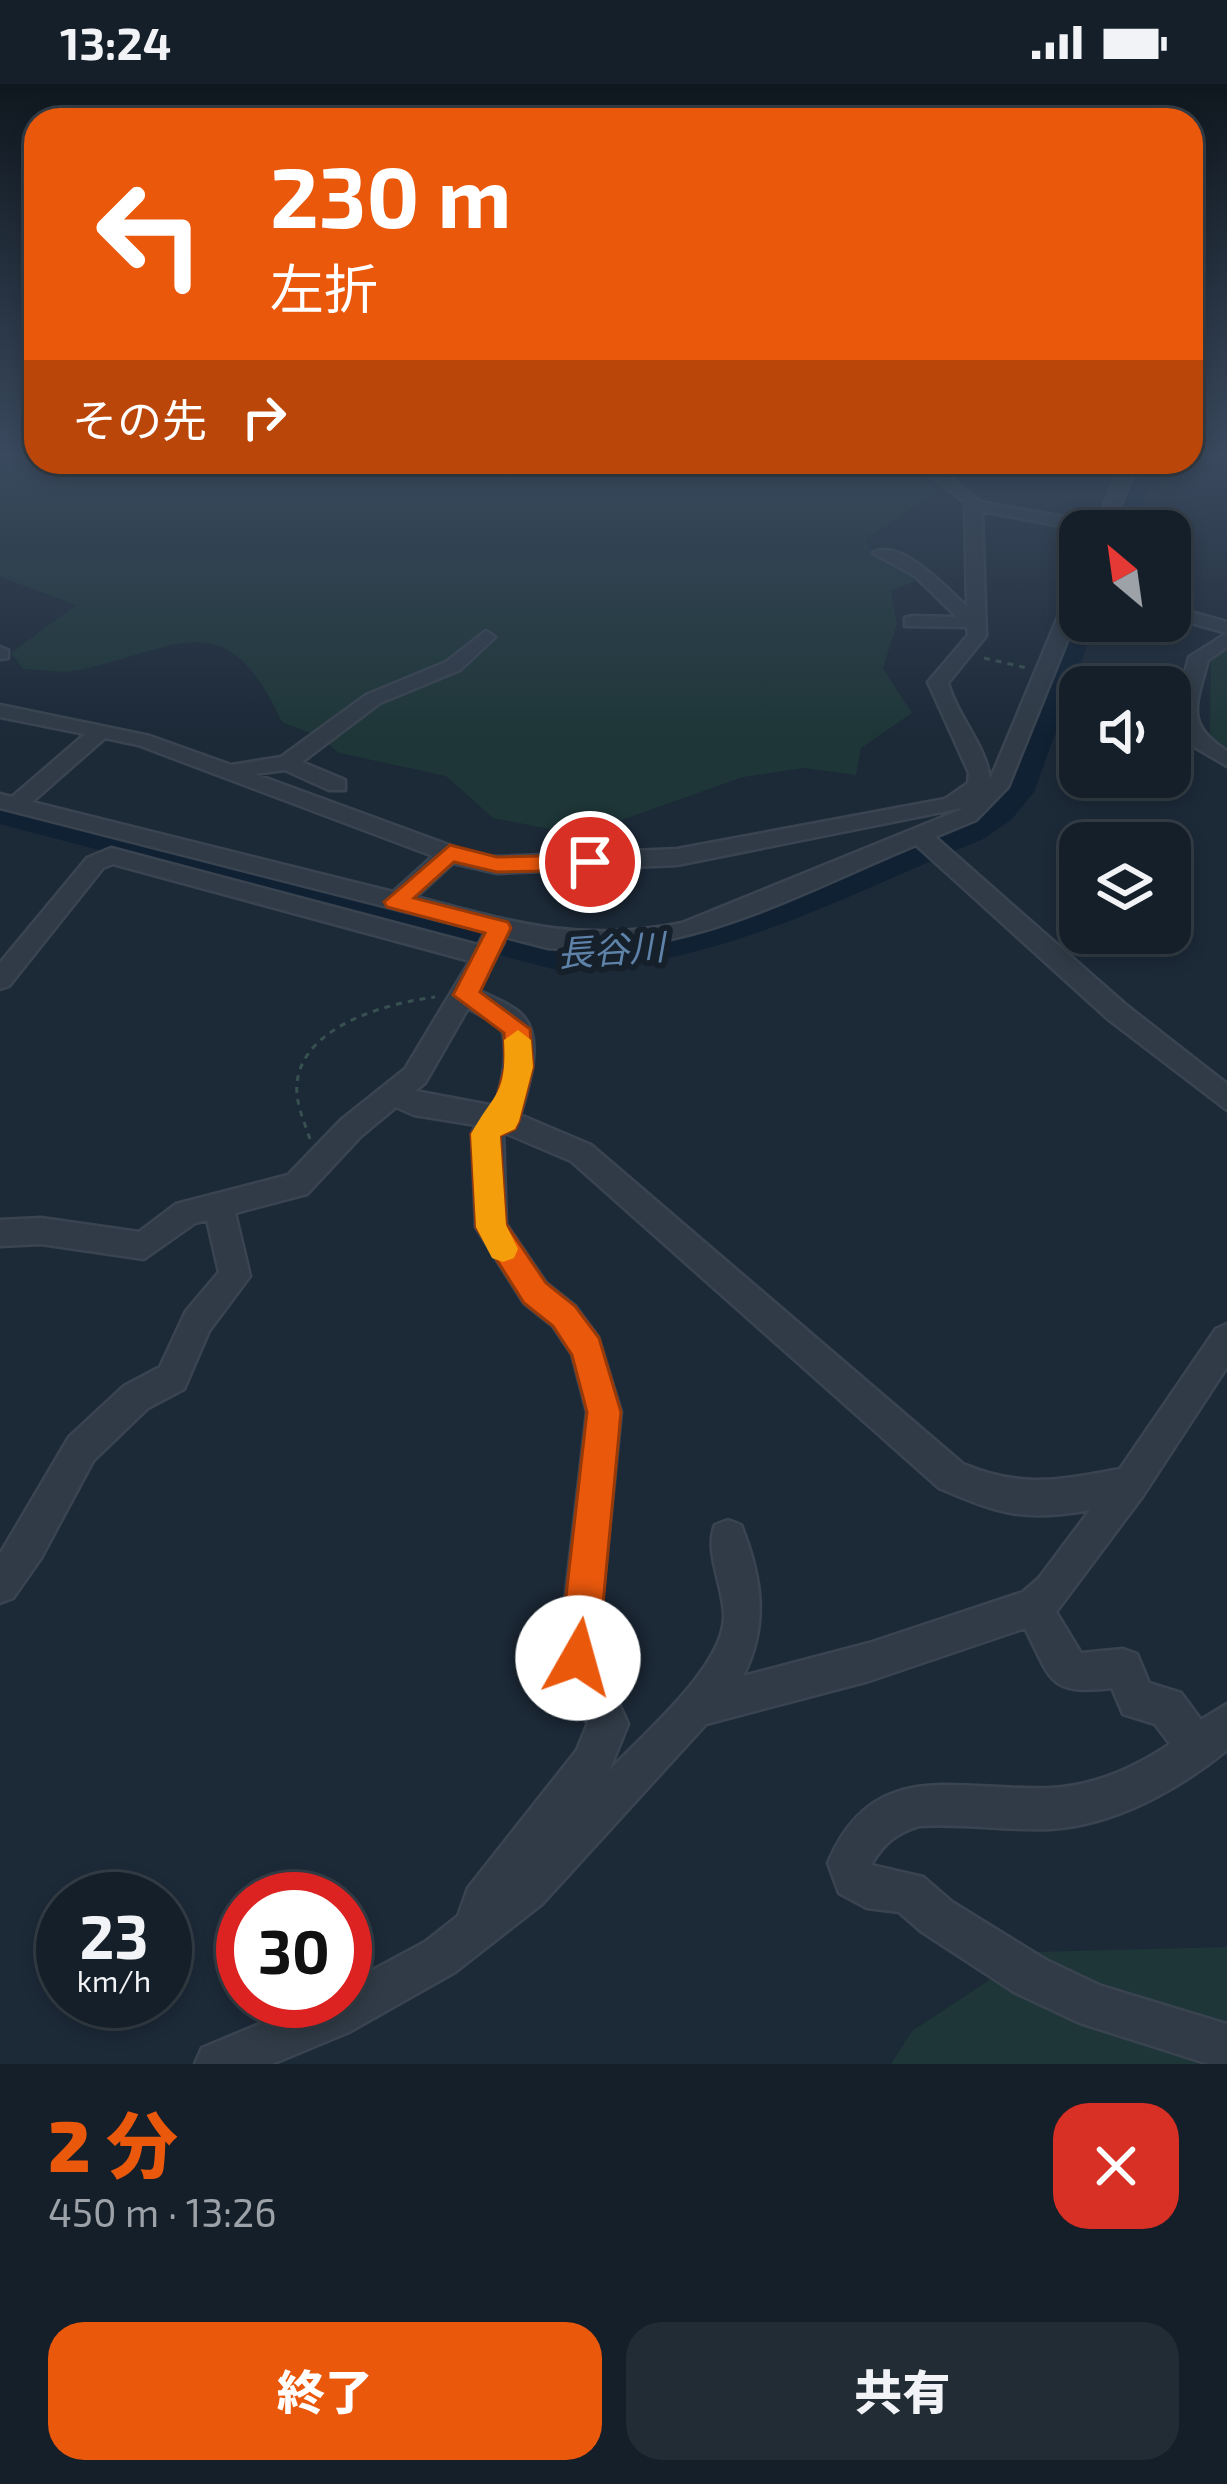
<!DOCTYPE html>
<html lang="ja">
<head>
<meta charset="utf-8">
<style>
  body { margin:0; font-family:"Exo 2","Noto Sans JP",sans-serif; background:#222c35; color:#f1f3f6; height:100vh; display:flex; flex-direction:column; font-size:45px; white-space:nowrap }
  * { box-sizing:border-box; margin:0 }
  p { font-size:39px; color:#9da2a8 }
  .icon { flex:none; width:66px; height:66px; fill:none; stroke:currentColor; stroke-width:2; stroke-linecap:round; stroke-linejoin:round }
  .map { position:relative; height:1980px; overflow:hidden }
  .sheet { display:flex; flex-direction:column; background:#151f29; flex:1 }
  .sheet>* { flex:none }
  .hud { position:absolute; left:24px; top:24px; width:1179px; height:366px; border-radius:36px; box-shadow:0 6px 18px #0003,0 0 0 3px #343d46; background:#ea580c; color:#fff; overflow:hidden }
  .needle { width:78px; rotate:331deg }
  .tools { position:absolute; left:1059px; top:426px; display:grid; gap:24px }
  .tools a { display:grid; place-items:center; width:132px; height:132px; border-radius:24px; background:#151f29; box-shadow:0 6px 18px #0003,0 0 0 3px #343d46; font-size:60px }
  .speed { position:absolute; left:36px; top:1788px; display:flex; gap:24px; font-size:60px; font-weight:700; text-align:center }
  .speed>* { display:grid; place-content:center; width:156px; height:156px; border-radius:50%; background:#151f29; box-shadow:0 6px 18px #0003,0 0 0 3px #343d46; line-height:1 }
  .speed small { font-size:30px; font-weight:400 }
  .speed .limit { border:18px solid #d22; background:#fff; color:#111 }
  .pin { position:absolute; display:grid; place-items:center; width:102px; height:102px; color:#fff; margin:-51px; border:6px solid #fff; border-radius:50%; box-shadow:0 3px 12px #0007 }
  .me { position:absolute; width:132px; margin:-66px; rotate:7deg; stroke-linejoin:round; filter:drop-shadow(0 0 9px #0008) }
  .turn { display:flex; align-items:center; gap:42px; height:252px; padding:0 48px; font-size:54px }
  .turn .icon { width:156px; height:156px; stroke-width:2.5 }
  .turn b { display:block; font-size:84px; line-height:102px }
  .then { display:flex; align-items:center; height:114px; padding:0 48px; background:#0003; gap:24px; font-size:45px }
  .round { display:grid; place-items:center; flex:none; width:126px; height:126px; border-radius:36px; background:#222c35 }
  .head { display:flex; align-items:center; justify-content:space-between; height:204px; padding:0 48px }
  h1 { font-size:72px; font-weight:800; line-height:90px; color:#ea580c }
  .cta { display:flex; gap:24px; margin-top:auto; padding:24px 48px }
  .cta a { flex:1; height:138px; border-radius:36px; background:#ea580c; color:#fff; font-size:48px; font-weight:800; line-height:138px; text-align:center }
  .cta a+a { background:#222c35; color:#f1f3f6 }
  .status { display:flex; justify-content:space-between; align-items:center; height:84px; padding:0 60px; background:#151f29; direction:ltr }
  .status svg { height:33px; fill:currentColor }
  .map>svg:first-child { display:block }
  .green { fill:#1e3638 }
  .lines { fill:none; stroke-linecap:round; stroke-linejoin:round }
  .river { fill:#102134; fill-rule:evenodd }
  .minor-casing { stroke:#394450; stroke-width:5 }
  .path { stroke:#375050; stroke-width:3; stroke-dasharray:6 6; stroke-linecap:butt }
  .minor { fill:#303b47; fill-rule:evenodd }
  .route { fill:#ea580c; stroke:#983908; stroke-width:3 }
  .slow { fill:#f59e0b }
  .labels { text-anchor:middle; stroke-width:12; stroke-linejoin:round; paint-order:stroke }
  .water-label { font-size:36px; font-style:italic; fill:#5e82a8; stroke:#16202b }
</style>
</head>
<body>
<div class="status"><b>13:24</b><svg viewBox="0 0 49 12"><path d="M0 12V9h3v3zM5 12V6h3v6zM10 12V3h3v9zM15 12V0h3v12zM26 1h20v11H26zM47 4h2v5h-2z"/></svg></div>
<div class="map">
<svg width="1227" height="1980" viewBox="0 0 1227 1980">
  <rect width="100%" height="100%" fill="#1c2937"/>
  <g class="green">
    <path d="M0,374L901,381L938,407L865,455L870,467L920,495L891,507L897,540L883,584L912,629L861,664L856,691L804,684L743,693L616,738L555,746L493,734L446,692L339,669L320,653L282,638C226,517 180,564 80,586C62,590 42,586 23,585L11,569L76,521L0,493Z"/>
    <path d="M1227,561V664L1210,661L1211,570Z"/>
    <path d="M1227,1863V1980H891L912,1947L1032,1868Z"/>
  </g>
  <g class="lines">
    <g class="river">
      <path d="M1138,378H1156L1133,447H1113Z"/>
      <path d="M1080,531V537H1096L1034,708L1011,736L983,755C846,811 705,890 553,885L0,740V722L553,863C698,868 832,795 963,743L1009,705L1074,537Z"/>
    </g>
    <defs>
      <g id="minor">
        <path d="M912,378H930L981,418L1097,439L1122,378H1138L1110,447H1087L982,427L986,552L948,599C957,633 986,660 990,696L1071,502L1080,497V525L1008,703L976,736L935,753L1126,921L1227,1000V1026L1108,935L916,761C793,812 686,875 548,864L0,724V710L12,713L85,650L0,633V621L150,652L231,681L281,673L366,611L446,578L486,547L495,553L460,586L380,619L302,678L345,696V706H329L285,686L255,690L476,771L497,773L677,765L945,715L968,699L969,689L928,598L968,551L967,543L905,542V534L912,532L957,533L915,492L873,469C900,453 948,505 967,523L965,418ZM105,654L138,661L433,772L393,808L32,718ZM962,724L960,726L682,839C581,860 512,838 416,813L453,779L497,789L677,781Z"/>
        <path d="M1170,522L1227,538V563L1208,576C1197,620 1183,639 1227,667V682L1186,658L1175,628L1189,573L1227,549L1170,533Z"/>
        <path d="M0,563L8,566V574L0,575Z"/>
        <path d="M1089,597L1099,603H1080V609L1067,603Z"/>
        <path d="M111,764L478,861L483,852H501L504,858L478,906C491,913 509,919 520,929C546,952 528,1004 520,1031L591,1061L963,1380C1024,1405 1059,1396 1120,1385L1216,1245L1227,1240V1283L1142,1413L1056,1528L1081,1569L1123,1565L1137,1570L1149,1599L1181,1609L1201,1636L1227,1620V1666C1179,1705 1115,1741 1050,1745C1006,1747 963,1739 919,1742C896,1749 883,1760 871,1781L923,1793L952,1818L1046,1876L1101,1902L1227,1940V1980H1209L1080,1939L1014,1908L922,1848L899,1828L867,1824L839,1809L828,1779C873,1671 959,1708 1050,1704C1094,1702 1134,1684 1170,1660L1155,1640L1123,1630L1112,1604C1048,1611 1052,1597 1025,1544L869,1597L706,1640L542,1820L455,1888L349,1948L272,1980H195L202,1964L315,1917H345V1901L425,1858L458,1832L468,1804L577,1666L588,1639L582,1632L559,1627L554,1613L587,1328L572,1270L553,1242L524,1219L476,1143L472,1050L476,1041L414,1031L396,1023L361,1052L307,1110L235,1129L250,1192L209,1247L184,1305L148,1324L93,1377L41,1474L13,1514L0,1519V1470L69,1353L124,1302L160,1283L186,1227L219,1188L207,1136L195,1139L144,1175L41,1160L0,1162V1136L41,1134L139,1148L176,1120L288,1091L341,1036L405,985L470,877L113,780L103,784L9,902L0,905V879L87,774ZM468,924L502,943C509,970 503,996 495,1022L415,1007L425,999ZM503,1048L571,1077L939,1404C1000,1430 1024,1438 1090,1426L1039,1494L1023,1508L869,1559L743,1592C769,1541 762,1494 741,1441L728,1436L715,1441C704,1468 724,1503 724,1532C725,1582 642,1651 609,1687L628,1640L614,1609L594,1594L621,1328L598,1253L575,1222L546,1199L506,1140Z"/>
      </g>
    </defs>
    <use href="#minor" class="minor-casing"/>
    <g class="path">
      <path d="M984,574L1027,584"/>
      <path d="M310,1055C304,1037 295,1018 297,999C303,941 389,919 435,913"/>
    </g>
    <use href="#minor" class="minor"/>
  </g>
  <linearGradient id="sky" x2="0" y2="1"><stop stop-color="#0f171e"/><stop offset="0.57" stop-color="#3a495e"/><stop offset="1" stop-color="#3a495e" stop-opacity="0"/></linearGradient>
  <rect width="1227" height="651" fill="url(#sky)"/>
  <path class="route" d="M450,761L497,773L590,771L601,778L590,786L497,788L454,778L414,814L508,838L511,844L480,908L530,945L533,983L519,1037L515,1045L500,1052L506,1140L546,1199L575,1222L599,1254L621,1328L598,1574L592,1587L578,1593L565,1587L559,1574L587,1328L572,1271L553,1242L524,1219L476,1143L471,1050L494,1024L505,983L504,949L453,911L485,849L387,823L384,818Z"/>
  <path class="slow" d="M518,946L531,956L533,983L519,1037L515,1045L500,1052L506,1141L518,1165L514,1174L503,1178L492,1174L476,1143L471,1050C494,1008 507,1012 504,956Z"/>
  <g class="labels">
    <g class="water-label">
      <text transform="translate(611 866) rotate(-4)" y="13">長谷川</text>
    </g>
  </g>
</svg>
<div class="tools">
<a><svg class="needle" viewBox="-14 -14 28 28"><path d="M0-13l5 13h-10z" fill="#e53935"/><path d="M0 13l5-13h-10z" fill="#9da2a8"/></svg></a>
<a><svg class="icon" aria-label="sound" viewBox="0 0 24 24"><path d="M4 9h4l5-4v14l-5-4H4zM17 9q2 3 0 6"/></svg></a>
<a><svg class="icon" aria-label="layers" viewBox="0 0 24 24"><path d="M12 4l9 5-9 5-9-5zM3 14l9 5 9-5"/></svg></a>
</div>
<div class="speed"><div>23<small>km/h</small></div><div class="limit">30</div></div>
<div class="pin" style="left:590px;top:778px;background:#d93025"><svg class="icon" aria-label="arrive" viewBox="0 0 24 24"><path d="M6 21V4h12l-3 4 3 4H6"/></svg></div>
<svg class="me" style="left:578px;top:1574px" viewBox="-20 -20 40 40"><circle r="19" fill="#fff"/><path d="M0-13L10 11 0 6-10 11z" fill="#ea580c"/></svg>
<div class="hud">
<div class="turn"><svg class="icon" aria-label="left" viewBox="0 0 24 24"><path d="M17 20v-9H6M10 6l-5 5 5 5"/></svg><div><b>230 m</b>左折</div></div>
<div class="then">その先<svg class="icon" aria-label="right" viewBox="0 0 24 24"><path d="M7 20v-9h11M14 6l5 5-5 5"/></svg></div>
</div>
</div>
<section class="sheet">
<div class="head"><div><h1>2 分</h1><p>450 m · 13:26</p></div><a class="round" style="background:#d93025;color:#fff"><svg class="icon" aria-label="close" viewBox="0 0 24 24"><path d="M6 6l12 12M18 6L6 18"/></svg></a></div>
<div class="cta"><a>終了</a><a>共有</a></div>
</section>
</body>
</html>
